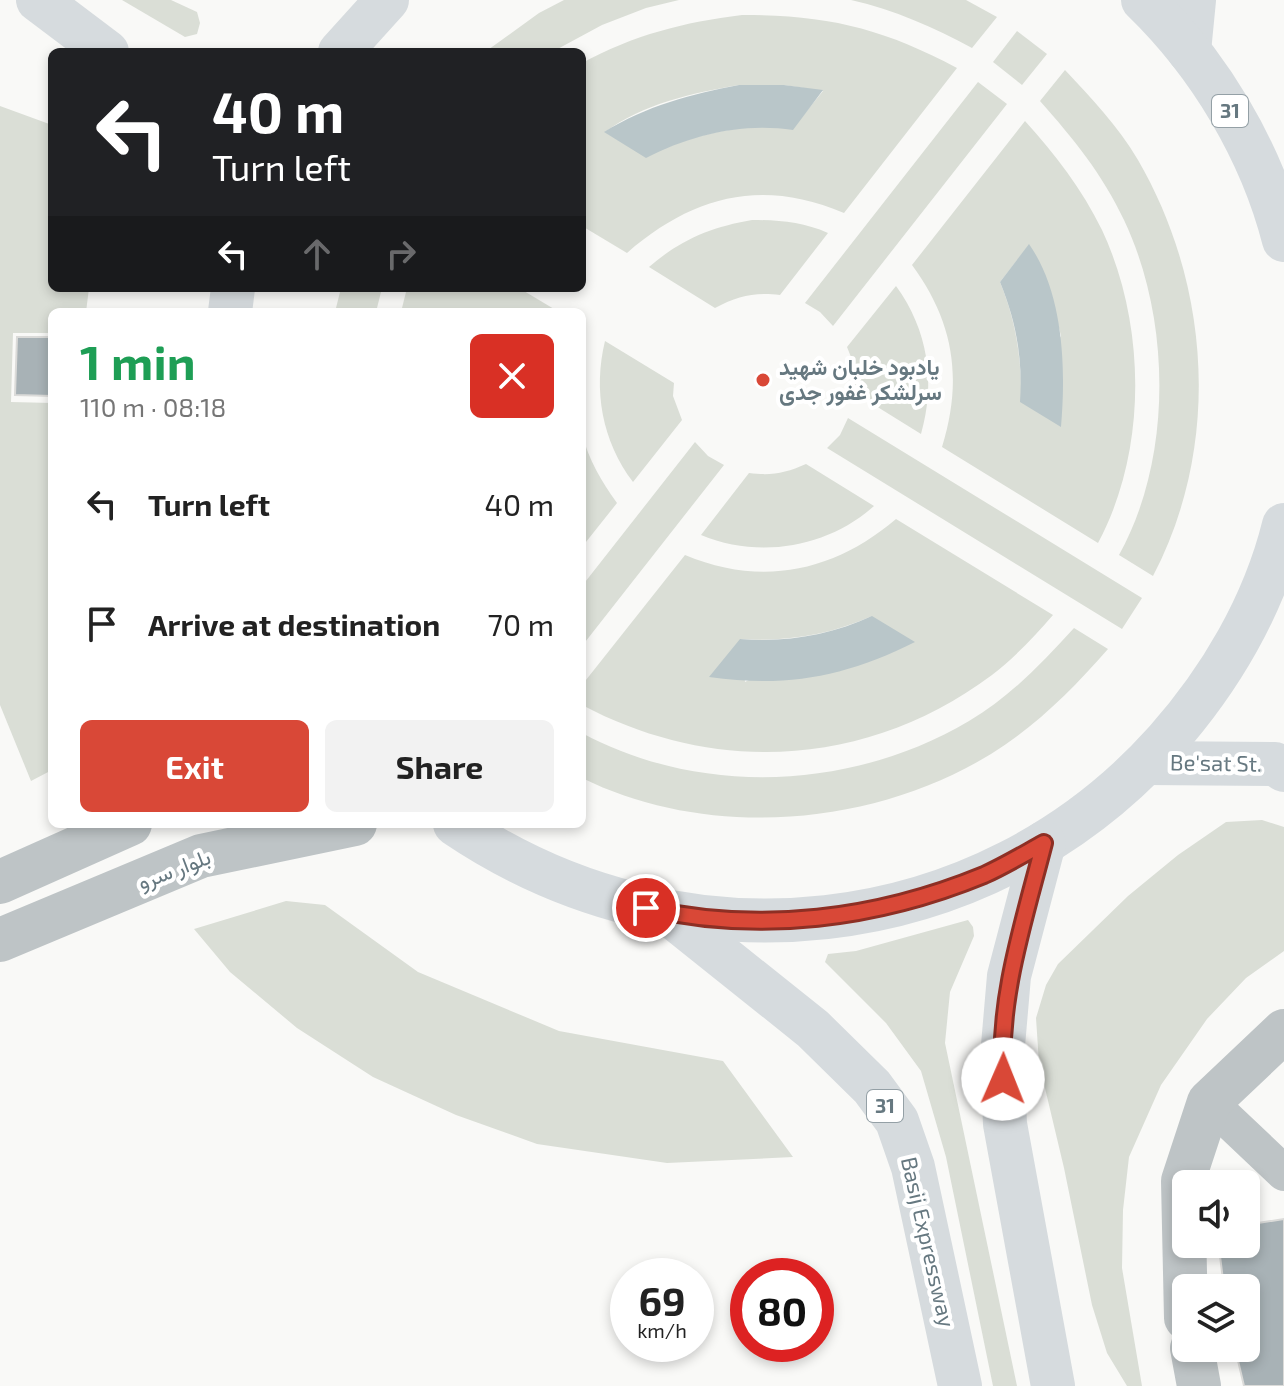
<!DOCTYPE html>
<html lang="en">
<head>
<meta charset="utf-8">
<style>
  body { margin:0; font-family:"Exo 2",Vazirmatn,sans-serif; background:#f2f2f2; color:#222; height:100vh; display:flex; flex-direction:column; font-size:30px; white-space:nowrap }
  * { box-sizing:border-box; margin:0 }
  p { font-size:26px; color:#767676 }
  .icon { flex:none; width:44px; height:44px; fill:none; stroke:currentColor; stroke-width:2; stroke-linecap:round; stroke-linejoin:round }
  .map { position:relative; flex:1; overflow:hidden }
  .sheet { position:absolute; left:48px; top:308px; width:538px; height:520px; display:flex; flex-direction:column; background:#fff; border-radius:12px; box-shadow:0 4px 12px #0003 }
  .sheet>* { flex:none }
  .guide { position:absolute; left:48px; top:48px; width:538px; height:244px; border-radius:12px; box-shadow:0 4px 12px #0003; background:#202124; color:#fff; overflow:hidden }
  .buttons { position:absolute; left:1172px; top:1170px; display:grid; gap:16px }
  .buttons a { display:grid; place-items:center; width:88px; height:88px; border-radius:12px; background:#fff; box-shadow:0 4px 12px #0003; font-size:40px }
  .speed { position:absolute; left:610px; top:1258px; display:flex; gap:16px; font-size:40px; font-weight:700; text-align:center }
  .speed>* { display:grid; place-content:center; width:104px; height:104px; border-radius:50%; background:#fff; box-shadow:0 4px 12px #0003; line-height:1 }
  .speed small { font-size:20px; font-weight:400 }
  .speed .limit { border:12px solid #d22; background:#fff; color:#111 }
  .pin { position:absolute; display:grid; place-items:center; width:68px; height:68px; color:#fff; margin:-34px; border:4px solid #fff; border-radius:50%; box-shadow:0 2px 8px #0007 }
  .me { position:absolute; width:88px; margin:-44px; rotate:1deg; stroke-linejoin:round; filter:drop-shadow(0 0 6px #0008) }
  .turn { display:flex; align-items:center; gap:28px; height:168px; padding:0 32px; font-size:36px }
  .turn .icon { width:104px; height:104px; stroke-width:2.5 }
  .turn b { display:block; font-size:56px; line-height:68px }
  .lanes { display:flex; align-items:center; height:76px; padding:0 32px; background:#0003; justify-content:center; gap:40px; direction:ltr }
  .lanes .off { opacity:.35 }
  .round { display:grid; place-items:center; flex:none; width:84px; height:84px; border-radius:12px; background:#f2f2f2 }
  .overview { display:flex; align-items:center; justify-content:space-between; height:136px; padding:0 32px }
  h1 { font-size:48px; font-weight:700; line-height:60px; color:#1e9e55 }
  .action { display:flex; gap:16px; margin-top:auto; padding:16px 32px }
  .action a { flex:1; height:92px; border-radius:12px; background:#d94837; color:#fff; font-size:32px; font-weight:700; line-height:92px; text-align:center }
  .action a+a { background:#f2f2f2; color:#222 }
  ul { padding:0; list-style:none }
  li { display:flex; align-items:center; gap:24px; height:120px; padding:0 32px }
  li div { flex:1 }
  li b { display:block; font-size:30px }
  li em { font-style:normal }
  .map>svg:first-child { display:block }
  .green { fill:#daded6; fill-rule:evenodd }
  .water { fill:#b9c6c9 }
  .building { fill:#a8b2b6; stroke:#dbdbd9; stroke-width:2 }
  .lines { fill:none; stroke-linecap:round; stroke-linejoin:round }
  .minor { stroke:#bec4c6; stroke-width:36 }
  .tertiary { stroke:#bec4c6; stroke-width:44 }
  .secondary { stroke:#d6dbde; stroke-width:44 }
  .trunk { stroke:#d6dbde; stroke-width:44 }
  .route-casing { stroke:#8d2f24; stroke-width:20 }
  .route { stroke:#d94837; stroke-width:14 }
  .poi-dot { fill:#d94837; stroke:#fff; stroke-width:3 }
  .labels { text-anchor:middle; stroke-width:8; stroke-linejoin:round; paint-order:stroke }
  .shield { fill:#fff; stroke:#94a0a6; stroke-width:2 }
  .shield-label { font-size:20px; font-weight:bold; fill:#667880 }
  .poi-label { font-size:22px; font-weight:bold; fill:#667880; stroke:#fff; text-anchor:start }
  .street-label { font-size:22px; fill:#667880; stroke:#fff }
</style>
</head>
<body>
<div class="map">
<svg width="1284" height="1386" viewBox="0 0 1284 1386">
  <rect width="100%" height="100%" fill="#f9f9f7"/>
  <g class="green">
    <path d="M122,0H171L197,12L200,23L197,34L185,37Z"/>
    <path d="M564,0H679L646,8L602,25L552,52H485L539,13Z"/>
    <path d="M851,0H966L997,17L972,48C933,27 895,10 851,0Z"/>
    <path d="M742,15C827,15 882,28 957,68L844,213C761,178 693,196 627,253L582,226V63C634,35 684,22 742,15ZM739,85H784L823,91L792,129C743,122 690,135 646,157L605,132C643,104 692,93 739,85Z"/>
    <path d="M1017,31L1047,54L1022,85L993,62Z"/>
    <path d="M1065,70C1091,98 1118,126 1138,160C1211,286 1221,446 1153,576L1119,555C1173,458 1171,319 1124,220C1103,175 1073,138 1040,101Z"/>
    <path d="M978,82L1007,104L833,326L820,312L805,303Z"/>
    <path d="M0,106L52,125V288H89L86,312H52V333H13L11,402L52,403V770L31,781L0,705Z"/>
    <path d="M1025,121C1055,154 1082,189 1102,230C1146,324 1148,450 1098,543L942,447C963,379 954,322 912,265ZM1029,245L1050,292L1061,336L1021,402C1022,360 1016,321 1000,282Z"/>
    <path d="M752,220C779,220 803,222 828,233L780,295C754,292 738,296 715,308L649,267C680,240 711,227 752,220Z"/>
    <path d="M896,286C928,330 936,382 921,434L855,393L853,362L847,347Z"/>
    <path d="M341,288H382L376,312H335Z"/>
    <path d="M407,288H519L559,312H401Z"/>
    <path d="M605,341L674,383L673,396L682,420L633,482C602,441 593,390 605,341Z"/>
    <path d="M848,418L1142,598L1122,629L827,448L840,435Z"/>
    <path d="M582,434C589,460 601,481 617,503L582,547Z"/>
    <path d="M695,442L708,456L724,465L582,646V586Z"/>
    <path d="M806,464L874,506C827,548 759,559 701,535L749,473C771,476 786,473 806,464Z"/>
    <path d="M896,519L1053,615C1034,637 1014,658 992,675C869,767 716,776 582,705V685L685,555C761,587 834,572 896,519ZM872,616L745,682L740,639C785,642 830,635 872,616Z"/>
    <path d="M1074,628L1108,649C1073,689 1036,726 991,754C872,827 708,840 582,778V733C701,797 853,790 969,721C1010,697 1042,663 1074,628Z"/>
    <path d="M1262,820L1284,827V951L1246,978L1207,1019L1161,1085L1129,1157L1123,1210L1122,1268L1142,1386H1127L1107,1353L1092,1305L1064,1168L1039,1063L1036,1018L1046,985L1058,964L1128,896L1178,855L1226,822Z"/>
    <path d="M286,901L325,905L418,972L559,1031L723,1061L793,1157L667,1163L537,1144L456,1115L373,1077L297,1028L230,972L194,929Z"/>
    <path d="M968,920L973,927L974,936L950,992L945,1043L1017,1386H993L946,1157L921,1071L886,1023L825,962L828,954L856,951Z"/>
  </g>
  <g class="water">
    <path d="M739,85H784L823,90L793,130C743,122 690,135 646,158L604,132C646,106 691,94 739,85Z"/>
    <path d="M1029,244C1064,294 1066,369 1061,427L1020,402C1023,359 1016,321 1000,282Z"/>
    <path d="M872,616L915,642C845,677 786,688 709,677L740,639C785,643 831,635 872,616Z"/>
  </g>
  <g class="building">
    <path d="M17,337H52V396L15,395Z"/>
    <path d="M1284,1219V1386H1244L1235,1348H1246V1288H1224L1220,1256L1227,1244H1246V1230L1258,1223Z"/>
  </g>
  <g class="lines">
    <path class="minor" d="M1209,1102L1284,1173"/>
    <g class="tertiary">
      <path d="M0,882L130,824"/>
      <path d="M0,940L201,856L355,824"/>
      <path d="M1186,1318L1183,1181L1209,1102L1284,1031"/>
      <path d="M1192,1348L1199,1386"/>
    </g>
    <g class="secondary">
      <path d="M1189,51L1194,0"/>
      <path d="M1147,763L1275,764L1284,770"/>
    </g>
    <g class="trunk">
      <path d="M38,0L107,52"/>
      <path d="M1143,0C1209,64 1261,150 1284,240"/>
      <path d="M340,52L387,0"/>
      <path d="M230,312L233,288"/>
      <path d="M455,824C681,977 982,947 1166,741C1220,680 1264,606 1284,525"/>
      <path d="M1044,843L1009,976L1002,1057L1005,1124L1053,1386"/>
      <path d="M668,913L813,1029L872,1087L897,1121L913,1167L960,1386"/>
    </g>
  </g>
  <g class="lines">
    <defs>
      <path id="route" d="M646,908C760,934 877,919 984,875C1004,866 1024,854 1044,843C1024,921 998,998 1003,1079"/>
    </defs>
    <use href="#route" class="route-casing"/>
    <use href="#route" class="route"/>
  </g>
  <circle class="poi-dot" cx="763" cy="380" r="8"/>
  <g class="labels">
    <g class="shield">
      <rect x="1212" y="95" width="36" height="32" rx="6"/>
      <rect x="867" y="1090" width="36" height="32" rx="6"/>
    </g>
    <g class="shield-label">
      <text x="1230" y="118">31</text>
      <text x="885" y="1113">31</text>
    </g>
    <g class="poi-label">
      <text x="779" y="375">یادبود خلبان شهید<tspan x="779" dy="25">سرلشکر غفور جدی</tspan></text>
    </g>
    <g class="street-label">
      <text transform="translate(1216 763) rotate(1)" y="8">Be'sat St.</text>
      <text transform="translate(174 869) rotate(-21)" y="8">بلوار سرو</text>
      <text transform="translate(928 1242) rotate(77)" y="8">Basij Expressway</text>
    </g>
  </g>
</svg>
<div class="buttons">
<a><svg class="icon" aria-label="sound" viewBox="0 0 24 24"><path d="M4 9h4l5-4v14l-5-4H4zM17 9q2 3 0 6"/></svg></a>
<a><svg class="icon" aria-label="layers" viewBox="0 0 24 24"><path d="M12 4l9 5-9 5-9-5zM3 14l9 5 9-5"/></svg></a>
</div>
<div class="speed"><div>69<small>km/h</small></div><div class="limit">80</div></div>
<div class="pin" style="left:646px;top:908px;background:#d93025"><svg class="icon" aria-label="arrive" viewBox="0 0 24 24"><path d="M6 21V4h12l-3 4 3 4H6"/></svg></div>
<svg class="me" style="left:1003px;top:1079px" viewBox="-20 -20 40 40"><circle r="19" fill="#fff"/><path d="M0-13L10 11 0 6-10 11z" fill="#d94837"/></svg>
<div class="guide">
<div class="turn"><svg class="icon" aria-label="left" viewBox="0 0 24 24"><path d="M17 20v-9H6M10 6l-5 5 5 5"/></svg><div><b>40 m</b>Turn left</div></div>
<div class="lanes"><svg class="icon" aria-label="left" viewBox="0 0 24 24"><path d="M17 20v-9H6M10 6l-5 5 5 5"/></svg><svg class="icon off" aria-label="ahead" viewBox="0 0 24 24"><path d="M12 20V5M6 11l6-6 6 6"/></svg><svg class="icon off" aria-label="right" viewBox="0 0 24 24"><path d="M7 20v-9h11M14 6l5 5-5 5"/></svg></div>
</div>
<section class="sheet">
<div class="overview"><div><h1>1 min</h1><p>110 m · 08:18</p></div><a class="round" style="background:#d93025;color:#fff"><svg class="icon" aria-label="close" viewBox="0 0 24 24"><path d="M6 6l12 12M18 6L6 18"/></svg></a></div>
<ul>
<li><svg class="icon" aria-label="left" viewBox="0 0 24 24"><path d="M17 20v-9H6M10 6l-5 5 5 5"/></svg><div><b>Turn left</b></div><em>40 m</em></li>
<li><svg class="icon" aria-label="arrive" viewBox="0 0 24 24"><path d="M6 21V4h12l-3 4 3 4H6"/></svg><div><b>Arrive at destination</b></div><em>70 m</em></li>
</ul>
<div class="action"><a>Exit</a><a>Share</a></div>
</section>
</div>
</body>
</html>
